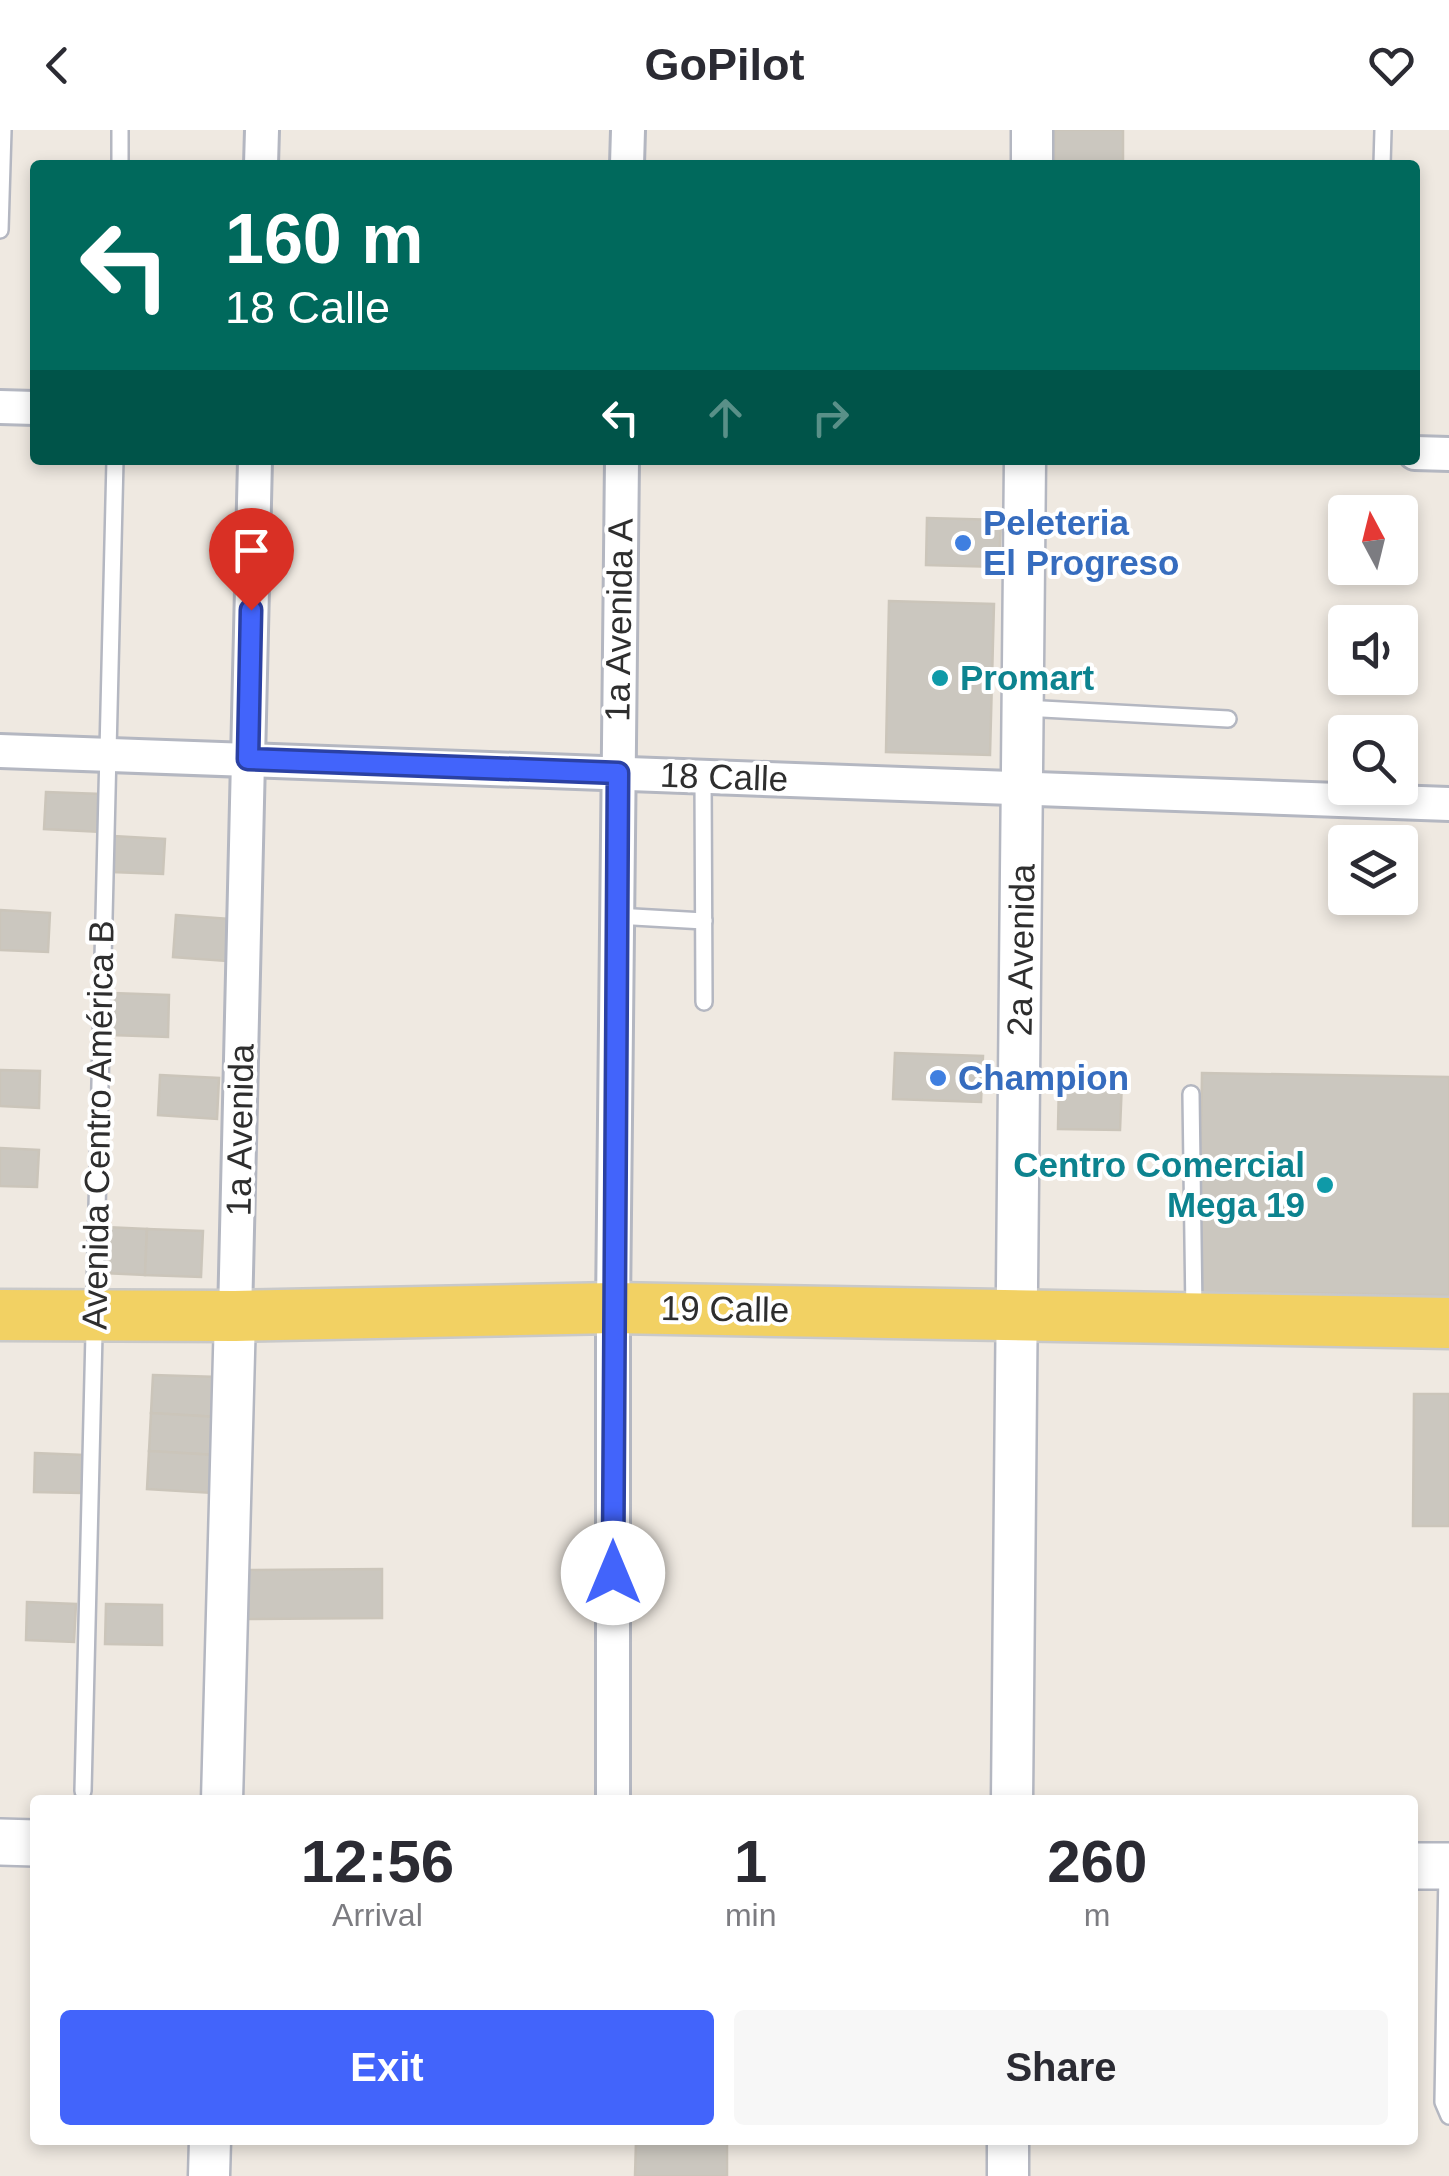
<!DOCTYPE html>
<html lang="en">
<head>
<meta charset="utf-8">
<style>
  body { margin:0; font-family:Arial,sans-serif; background:#f7f7f7; color:#2b2b33; height:100vh; display:flex; flex-direction:column; font-size:38px; white-space:nowrap }
  * { box-sizing:border-box; margin:0 }
  p { font-size:32px; color:#7c7c81 }
  .icon { flex:none; width:55px; height:55px; fill:none; stroke:currentColor; stroke-width:2; stroke-linecap:round; stroke-linejoin:round }
  .map { position:relative; flex:1; overflow:hidden }
  .side { position:absolute; left:30px; top:1665px; width:1388px; height:350px; display:flex; flex-direction:column; background:#fff; border-radius:10px; box-shadow:0 5px 15px #0003 }
  .side>* { flex:none }
  .hud { position:absolute; left:30px; top:30px; width:1390px; height:305px; border-radius:10px; box-shadow:0 5px 15px #0003; background:#00695c; color:#fff; overflow:hidden }
  .needle { width:65px; rotate:353deg }
  .controls { position:absolute; left:1328px; top:365px; display:grid; gap:20px }
  .controls a { display:grid; place-items:center; width:90px; height:90px; border-radius:10px; background:#fff; box-shadow:0 5px 15px #0003; font-size:50px }
  .pin { position:absolute; display:grid; place-items:center; width:85px; height:85px; color:#fff; margin:-102px -42px; border-radius:50% 50% 50% 0; rotate:-45deg; box-shadow:0 0 10px #0007 }
  .pin .icon { rotate:45deg }
  .me { position:absolute; width:110px; margin:-55px; rotate:0deg; stroke-linejoin:round; filter:drop-shadow(0 0 8px #0008) }
  .turn { display:flex; align-items:center; gap:35px; height:210px; padding:0 30px; font-size:45px }
  .turn .icon { width:130px; height:130px; stroke-width:2.5 }
  .turn b { display:block; font-size:70px; line-height:85px }
  .lanes { display:flex; align-items:center; height:95px; padding:0 30px; background:#0003; justify-content:center; gap:50px; direction:ltr }
  .lanes .off { opacity:.35 }
  .eta { display:flex; justify-content:space-evenly; align-items:center; height:170px; text-align:center }
  .eta b { font-size:60px; font-weight:600; line-height:70px }
  .action { display:flex; gap:20px; margin-top:auto; padding:20px 30px }
  .action a { flex:1; height:115px; border-radius:10px; background:#4264fb; color:#fff; font-size:40px; font-weight:600; line-height:115px; text-align:center }
  .action a+a { background:#f7f7f7; color:#2b2b33 }
  header { display:flex; justify-content:space-between; align-items:center; height:130px; padding:0 30px; background:#fff; font-size:45px; font-weight:600 }
  .map>svg:first-child { display:block }
  .building { fill:#cbc7bf; stroke:#cbc5ba; stroke-width:2.5 }
  .lines { fill:none; stroke-linecap:round; stroke-linejoin:round }
  .service-casing { stroke:#b4b7c1; stroke-width:20 }
  .minor-casing { stroke:#b4b7c1; stroke-width:38 }
  .tertiary-casing { stroke:#b4b7c1; stroke-width:45 }
  .secondary-casing { stroke:#b4b7c1; stroke-width:50 }
  .primary-casing { stroke:#c9c9c9; stroke-width:55 }
  .service { stroke:#fff; stroke-width:15 }
  .minor { stroke:#fff; stroke-width:32 }
  .tertiary { stroke:#fff; stroke-width:40 }
  .secondary { stroke:#fff; stroke-width:45 }
  .primary { stroke:#f2d163; stroke-width:50 }
  .route-casing { stroke:#2b41a3; stroke-width:25 }
  .route { stroke:#4264fb; stroke-width:18 }
  .shop-dot { fill:#3f7fe0; stroke:#fff; stroke-width:4 }
  .culture-dot { fill:#0f9aa8; stroke:#fff; stroke-width:4 }
  .labels { text-anchor:middle; stroke-width:8; stroke-linejoin:round; paint-order:stroke }
  .shop-label { font-size:35px; font-weight:bold; fill:#366cbe; stroke:#fff; text-anchor:start }
  .street-label { font-size:35px; fill:#2e2e2e; stroke:#fff }
  .culture-label { font-size:35px; font-weight:bold; fill:#0d838f; stroke:#fff; text-anchor:start }
</style>
</head>
<body>
<header><svg class="icon" aria-label="back" viewBox="0 0 24 24"><path d="M15 5l-7 7 7 7"/></svg>GoPilot<svg class="icon" aria-label="heart" viewBox="0 0 24 24"><path d="M12 20l-8-8c-3-5 5-10 8-4 3-6 11-1 8 4z"/></svg></header>
<div class="map">
<svg width="1449" height="2046" viewBox="0 0 1449 2046">
  <rect width="100%" height="100%" fill="#efe9e1"/>
  <g class="building">
    <rect x="1055" y="0" width="68" height="35"/>
    <path d="M927,388L1001,390L999,437L926,435Z"/>
    <path d="M889,471L994,474L990,625L886,622Z"/>
    <path d="M46,662L102,664L101,702L44,699Z"/>
    <path d="M113,706L165,709L163,744L112,742Z"/>
    <path d="M0,780L50,783L48,822L0,820Z"/>
    <path d="M176,785L229,789L226,831L173,827Z"/>
    <path d="M112,863L169,865L168,907L111,905Z"/>
    <path d="M895,923L983,926L981,972L893,969Z"/>
    <path d="M0,940L40,941L39,978L0,976Z"/>
    <path d="M1202,943L1449,947V1165L1199,1162Z"/>
    <path d="M160,945L219,948L217,989L158,985Z"/>
    <path d="M1059,950L1122,951L1120,1000L1058,999Z"/>
    <path d="M0,1018L39,1020L37,1057L0,1056Z"/>
    <path d="M105,1097L147,1099L145,1145L103,1143Z"/>
    <path d="M147,1099L203,1101L201,1147L145,1145Z"/>
    <path d="M153,1245L219,1247L217,1287L151,1283Z"/>
    <path d="M1414,1264H1449V1396H1413Z"/>
    <path d="M151,1283L217,1287L215,1325L149,1321Z"/>
    <path d="M149,1321L215,1325L213,1363L147,1359Z"/>
    <path d="M35,1323L84,1325L82,1363L34,1362Z"/>
    <path d="M382,1439V1488L244,1489L243,1440Z"/>
    <path d="M27,1472L76,1474L74,1512L26,1510Z"/>
    <path d="M106,1474L162,1475V1515L105,1514Z"/>
    <path d="M636,2011L727,2012V2046H635Z"/>
  </g>
  <g class="lines">
    <defs>
      <g id="service">
        <path d="M120,35V0"/>
        <path d="M1382,35L1383,0"/>
        <path d="M0,100L3,0"/>
        <path d="M1024,578L1228,589"/>
        <path d="M703,646L704,872"/>
        <path d="M616,786L704,791"/>
        <path d="M1191,964L1194,1183"/>
        <path d="M83,1661L115,330"/>
        <path d="M1447,1741L1443,1972L1449,1986"/>
      </g>
      <g id="minor">
        <path d="M261,35L262,0"/>
        <path d="M627,35L628,0"/>
        <path d="M0,277L35,278"/>
        <path d="M1415,323L1449,324"/>
        <path d="M0,621L1449,674"/>
        <path d="M235,1186L255,330"/>
        <path d="M613,1670V1178L622,330"/>
      </g>
      <g id="tertiary">
        <path d="M1032,35V0"/>
        <path d="M222,1670L235,1186"/>
        <path d="M1012,1670L1025,330"/>
        <path d="M209,2046L210,2010"/>
        <path d="M1008,2046V2010"/>
      </g>
      <g id="secondary">
        <path d="M0,1712L35,1713"/>
        <path d="M1412,1736H1449"/>
      </g>
      <path id="primary" d="M0,1185L235,1186L613,1178L1449,1193"/>
    </defs>
    <use href="#service" class="service-casing"/>
    <use href="#minor" class="minor-casing"/>
    <use href="#tertiary" class="tertiary-casing"/>
    <use href="#secondary" class="secondary-casing"/>
    <use href="#primary" class="primary-casing"/>
    <use href="#service" class="service"/>
    <use href="#minor" class="minor"/>
    <use href="#tertiary" class="tertiary"/>
    <use href="#secondary" class="secondary"/>
    <use href="#primary" class="primary"/>
  </g>
  <g class="lines">
    <defs>
      <path id="route" d="M251,480L248,629L618,643L613,1443"/>
    </defs>
    <use href="#route" class="route-casing"/>
    <use href="#route" class="route"/>
  </g>
  <g class="shop-dot">
    <circle cx="963" cy="413" r="10"/>
    <circle cx="938" cy="948" r="10"/>
  </g>
  <g class="culture-dot">
    <circle cx="940" cy="548" r="10"/>
    <circle cx="1325" cy="1055" r="10"/>
  </g>
  <g class="labels">
    <g class="shop-label">
      <text x="983" y="405">Peleteria<tspan x="983" dy="40">El Progreso</tspan></text>
      <text x="958" y="960">Champion</text>
    </g>
    <g class="street-label">
      <text transform="translate(619 490) rotate(-89)" y="12">1a Avenida A</text>
      <text transform="translate(724 647) rotate(2)" y="12">18 Calle</text>
      <text transform="translate(1021 820) rotate(-89)" y="12">2a Avenida</text>
      <text transform="translate(98 995) rotate(-89)" y="12">Avenida Centro América B</text>
      <text transform="translate(240 1000) rotate(-89)" y="12">1a Avenida</text>
      <text transform="translate(725 1179) rotate(1)" y="12">19 Calle</text>
    </g>
    <g class="culture-label">
      <text x="960" y="560">Promart</text>
      <text x="1305" y="1047" text-anchor="end">Centro Comercial<tspan x="1305" dy="40">Mega 19</tspan></text>
    </g>
  </g>
</svg>
<div class="controls">
<a><svg class="needle" viewBox="-14 -14 28 28"><path d="M0-13l5 13h-10z" fill="#e53935"/><path d="M0 13l5-13h-10z" fill="#7c7c81"/></svg></a>
<a><svg class="icon" aria-label="sound" viewBox="0 0 24 24"><path d="M4 9h4l5-4v14l-5-4H4zM17 9q2 3 0 6"/></svg></a>
<a><svg class="icon" aria-label="search" viewBox="0 0 24 24"><circle cx="10" cy="10" r="6"/><path d="M15 15l6 6"/></svg></a>
<a><svg class="icon" aria-label="layers" viewBox="0 0 24 24"><path d="M12 4l9 5-9 5-9-5zM3 14l9 5 9-5"/></svg></a>
</div>
<div class="pin" style="left:251px;top:480px;background:#d93025"><svg class="icon" aria-label="arrive" viewBox="0 0 24 24"><path d="M6 21V4h12l-3 4 3 4H6"/></svg></div>
<svg class="me" style="left:613px;top:1443px" viewBox="-20 -20 40 40"><circle r="19" fill="#fff"/><path d="M0-13L10 11 0 6-10 11z" fill="#4264fb"/></svg>
<div class="hud">
<div class="turn"><svg class="icon" aria-label="left" viewBox="0 0 24 24"><path d="M17 20v-9H6M10 6l-5 5 5 5"/></svg><div><b>160 m</b>18 Calle</div></div>
<div class="lanes"><svg class="icon" aria-label="left" viewBox="0 0 24 24"><path d="M17 20v-9H6M10 6l-5 5 5 5"/></svg><svg class="icon off" aria-label="ahead" viewBox="0 0 24 24"><path d="M12 20V5M6 11l6-6 6 6"/></svg><svg class="icon off" aria-label="right" viewBox="0 0 24 24"><path d="M7 20v-9h11M14 6l5 5-5 5"/></svg></div>
</div>
<section class="side">
<div class="eta">
<div><b>12:56</b><p>Arrival</p></div>
<div><b>1</b><p>min</p></div>
<div><b>260</b><p>m</p></div>
</div>
<div class="action"><a>Exit</a><a>Share</a></div>
</section>
</div>
</body>
</html>
